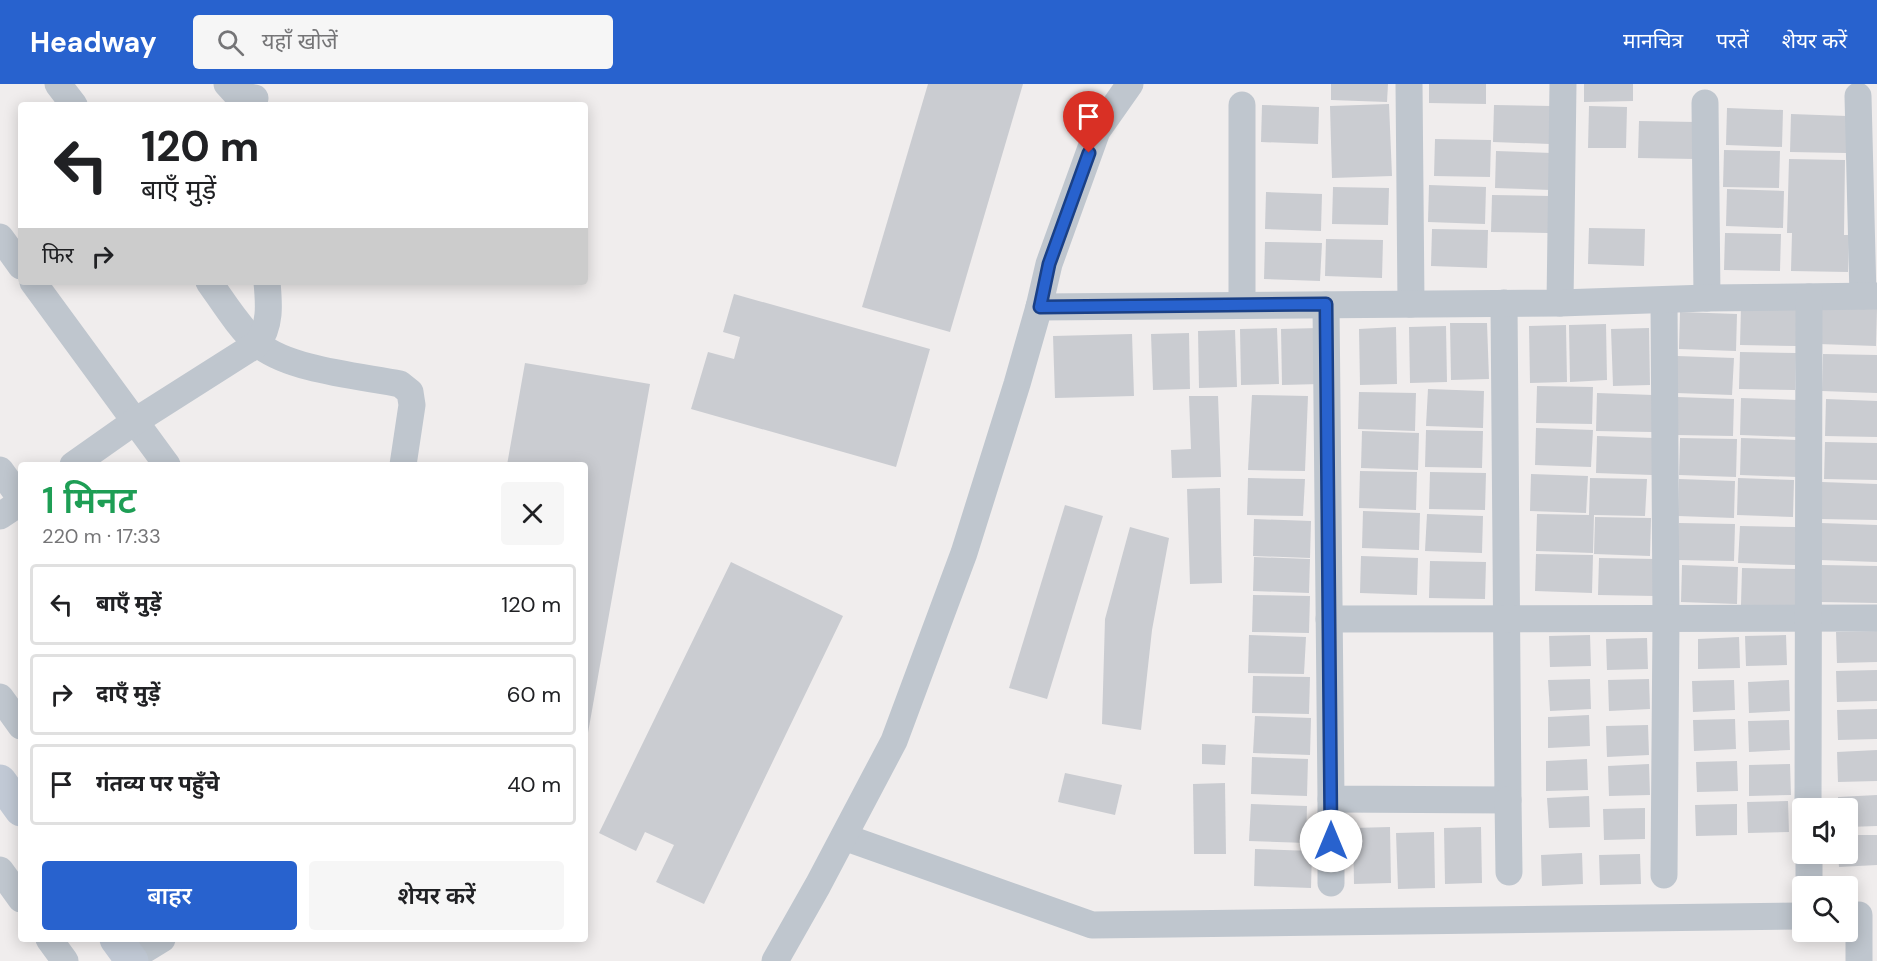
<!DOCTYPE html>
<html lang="hi">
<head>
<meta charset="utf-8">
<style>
  body { margin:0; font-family:"DM Sans","Noto Sans Devanagari",sans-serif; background:#f6f6f6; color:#202124; height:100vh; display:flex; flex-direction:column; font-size:22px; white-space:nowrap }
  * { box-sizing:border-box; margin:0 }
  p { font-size:20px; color:#757577 }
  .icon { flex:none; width:33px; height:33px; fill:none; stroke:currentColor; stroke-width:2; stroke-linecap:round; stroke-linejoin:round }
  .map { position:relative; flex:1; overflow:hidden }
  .details { position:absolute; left:18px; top:378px; width:570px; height:480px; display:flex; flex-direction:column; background:#fff; border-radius:6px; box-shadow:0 3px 15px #0003 }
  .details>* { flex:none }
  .banner { position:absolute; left:18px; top:18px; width:570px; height:183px; border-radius:6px; box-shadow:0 3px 15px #0003; background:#fff; color:#202124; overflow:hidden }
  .buttons { position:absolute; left:1792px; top:714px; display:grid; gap:12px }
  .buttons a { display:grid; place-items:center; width:66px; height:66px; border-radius:6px; background:#fff; box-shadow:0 3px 15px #0003; font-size:30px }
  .pin { position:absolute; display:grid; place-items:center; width:51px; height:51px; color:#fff; margin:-62px -26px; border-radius:50% 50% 50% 0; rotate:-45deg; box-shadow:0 0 6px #0007 }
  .pin .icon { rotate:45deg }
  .me { position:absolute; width:66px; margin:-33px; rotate:0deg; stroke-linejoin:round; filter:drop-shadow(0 0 4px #0008) }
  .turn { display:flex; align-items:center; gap:21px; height:126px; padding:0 24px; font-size:27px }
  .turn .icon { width:78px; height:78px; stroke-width:2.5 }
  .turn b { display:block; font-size:42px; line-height:51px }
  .then { display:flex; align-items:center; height:57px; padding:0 24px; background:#0003; gap:12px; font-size:22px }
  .round { display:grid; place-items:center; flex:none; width:63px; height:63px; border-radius:6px; background:#f6f6f6 }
  .overview { display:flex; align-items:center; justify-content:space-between; height:102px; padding:0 24px }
  h1 { font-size:36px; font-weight:600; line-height:45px; color:#1e9e55 }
  .cta { display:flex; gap:12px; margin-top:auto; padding:12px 24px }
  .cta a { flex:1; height:69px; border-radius:6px; background:#2862ce; color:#fff; font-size:24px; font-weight:600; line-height:69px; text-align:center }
  .cta a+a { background:#f6f6f6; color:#202124 }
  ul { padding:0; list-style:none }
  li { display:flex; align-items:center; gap:18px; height:81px; margin:0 12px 9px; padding:0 12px; border:3px solid #e0e0e0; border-radius:6px }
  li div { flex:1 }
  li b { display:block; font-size:22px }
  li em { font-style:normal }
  header { display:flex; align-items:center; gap:36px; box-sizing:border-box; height:84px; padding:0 30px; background:#2862ce; color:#fff }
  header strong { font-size:28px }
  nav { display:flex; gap:33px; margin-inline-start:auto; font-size:21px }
  .search { width:420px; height:54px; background:#f6f6f6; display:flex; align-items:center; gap:15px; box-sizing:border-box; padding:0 21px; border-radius:6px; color:#757577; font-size:22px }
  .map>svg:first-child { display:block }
  .building { fill:#caccd1 }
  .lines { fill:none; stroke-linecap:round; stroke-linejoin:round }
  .street { stroke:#bfc6ce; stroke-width:27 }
  .secondary { stroke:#c1c9d5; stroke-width:33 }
  .route-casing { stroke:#1a4086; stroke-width:15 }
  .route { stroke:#2862ce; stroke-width:10 }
</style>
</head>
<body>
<header>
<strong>Headway</strong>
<div class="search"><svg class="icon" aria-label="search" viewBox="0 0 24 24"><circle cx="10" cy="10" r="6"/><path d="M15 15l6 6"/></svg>यहाँ खोजें</div>
<nav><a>मानचित्र</a><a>परतें</a><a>शेयर करें</a></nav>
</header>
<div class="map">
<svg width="1877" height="877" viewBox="0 0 1877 877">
  <rect width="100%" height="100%" fill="#f0eded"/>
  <g class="building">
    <path d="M928,0H1023L950,248L862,223Z"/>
    <path d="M1331,0H1388L1387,18L1331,16Z"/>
    <path d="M1429,0H1486V20L1429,19Z"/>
    <path d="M1584,0H1633V17L1584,18Z"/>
    <path d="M1389,20L1392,92L1332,94L1330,22Z"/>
    <path d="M1262,21L1319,23L1318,60L1261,58Z"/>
    <path d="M1494,21L1551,22L1550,60L1493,58Z"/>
    <path d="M1589,22L1627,23L1626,64H1588Z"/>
    <path d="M1727,24L1783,26L1782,63L1726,61Z"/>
    <path d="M1791,30L1847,32L1846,69L1790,68Z"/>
    <path d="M1639,37L1696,38L1695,75L1638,74Z"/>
    <path d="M1435,55L1491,56L1490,93L1434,92Z"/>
    <path d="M1724,66L1780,67L1779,104L1723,103Z"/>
    <path d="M1496,67L1552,69L1551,106L1495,104Z"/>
    <path d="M1789,75L1845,76L1844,151H1849L1848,188L1791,187L1792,149H1787Z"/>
    <path d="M1429,101L1486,103L1485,140L1428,138Z"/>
    <path d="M1333,103L1389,104L1388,141L1332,140Z"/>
    <path d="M1727,105L1784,107L1783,144L1726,142Z"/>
    <path d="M1266,108L1322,110L1321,147L1265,145Z"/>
    <path d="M1492,111L1549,112L1548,149L1491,148Z"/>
    <path d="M1589,144L1645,145L1644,182L1588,180Z"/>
    <path d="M1432,145L1488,146L1487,184L1431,182Z"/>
    <path d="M1725,149L1781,150L1780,187L1724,186Z"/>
    <path d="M1326,155L1383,156L1382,194L1325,192Z"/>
    <path d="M1265,158L1322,159L1320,197L1264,195Z"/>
    <path d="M734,210L930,265L896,383L691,325L708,268L734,275L740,253L723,248Z"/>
    <path d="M1741,223L1797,225L1796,262L1740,261Z"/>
    <path d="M1820,224L1877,225L1876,262L1819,260Z"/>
    <path d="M1680,228L1737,230L1736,267L1679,265Z"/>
    <path d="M1450,239H1487L1489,295L1451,296Z"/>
    <path d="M1606,240L1607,296L1570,298L1569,241Z"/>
    <path d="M1566,241L1567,298L1530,299L1529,242Z"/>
    <path d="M1446,242L1447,298L1410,299L1409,243Z"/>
    <path d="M1396,243L1397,300L1360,301L1359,245Z"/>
    <path d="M1277,244L1279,300L1241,301L1240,245Z"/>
    <path d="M1318,244L1320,300L1282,301L1281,245Z"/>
    <path d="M1649,244L1650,301L1613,302L1611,245Z"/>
    <path d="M1235,246L1237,303L1199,304L1198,247Z"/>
    <path d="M1189,249L1190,305L1153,306L1151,250Z"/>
    <path d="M1132,250L1134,312L1055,314L1053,252Z"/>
    <path d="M1740,268L1796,269L1795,306L1739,305Z"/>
    <path d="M1823,270L1877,271V309L1822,307Z"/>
    <path d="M1677,272L1734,274L1732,311L1676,309Z"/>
    <path d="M525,279L650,300L586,660L585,381H507Z"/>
    <path d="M1537,302L1593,303L1592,340L1536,339Z"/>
    <path d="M1428,305L1484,307L1483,344L1426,342Z"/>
    <path d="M1359,308L1416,309L1415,347L1358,345Z"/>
    <path d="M1597,309L1653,311L1652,348L1596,347Z"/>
    <path d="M1252,311L1308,312L1305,387L1248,386Z"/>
    <path d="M1189,312H1218L1221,393L1172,394L1171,366L1191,365Z"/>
    <path d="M1677,313L1734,315L1733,352L1676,351Z"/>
    <path d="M1741,314L1798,316L1797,353L1740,351Z"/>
    <path d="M1826,315L1877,317V353L1825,352Z"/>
    <path d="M1536,344L1593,346L1591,383L1535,381Z"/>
    <path d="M1426,346L1483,347L1482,384L1425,383Z"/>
    <path d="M1362,347L1419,349L1418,386L1361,384Z"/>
    <path d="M1597,352L1654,354L1652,391L1596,389Z"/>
    <path d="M1680,354L1737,355L1736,393L1679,391Z"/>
    <path d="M1741,354L1798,356L1797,393L1740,391Z"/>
    <path d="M1825,358L1877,359V396L1824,395Z"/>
    <path d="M1360,387L1417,388L1416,426L1359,424Z"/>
    <path d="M1430,388L1486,389L1485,426L1429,425Z"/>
    <path d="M1531,390L1588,392L1586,429L1530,427Z"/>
    <path d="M1248,394L1305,395L1303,432L1247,431Z"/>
    <path d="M1590,394L1647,395L1645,432L1594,431L1593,469L1536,467L1537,430L1589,431Z"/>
    <path d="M1738,394L1794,396L1793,433L1737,431Z"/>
    <path d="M1679,395L1735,397L1734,434L1678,432Z"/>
    <path d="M1822,398L1877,400V436L1821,435Z"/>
    <path d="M1220,404L1222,499L1190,500L1187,405Z"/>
    <path d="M1065,421L1103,432L1047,615L1009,604Z"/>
    <path d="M1363,427L1420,429L1419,466L1362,464Z"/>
    <path d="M1427,430L1483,432L1482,469L1425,467Z"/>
    <path d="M1595,433L1651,434L1650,472L1594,470Z"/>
    <path d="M1254,435L1311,437L1310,474L1253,472Z"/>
    <path d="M1679,439L1735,440L1734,477L1677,476Z"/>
    <path d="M1821,439L1877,441V478L1820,476Z"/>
    <path d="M1740,442L1796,443L1795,481L1738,479Z"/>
    <path d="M1130,443L1169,454L1152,546L1141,646L1102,640L1105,535Z"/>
    <path d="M1536,470L1593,471L1592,509L1535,507Z"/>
    <path d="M1361,472L1418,474L1417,511L1360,509Z"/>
    <path d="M1254,473L1310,475L1309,509L1253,507Z"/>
    <path d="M1599,474L1656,475L1655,512L1598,511Z"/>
    <path d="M1430,477L1486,478L1485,515L1429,514Z"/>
    <path d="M731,478L843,532L704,820L656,798L674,761L645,748L636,767L599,749Z"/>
    <path d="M1682,481L1738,483L1737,520L1681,518Z"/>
    <path d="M1822,481L1877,482V519L1821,518Z"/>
    <path d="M1742,484L1799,485L1798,522L1741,521Z"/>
    <path d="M1253,511L1310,512L1309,549L1252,548Z"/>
    <path d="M1877,547V578L1837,579L1836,548Z"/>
    <path d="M1249,551L1306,553L1304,590L1248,589Z"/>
    <path d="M1590,551L1591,582L1550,583L1549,552Z"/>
    <path d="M1786,551L1787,581L1746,582L1745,552Z"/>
    <path d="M1739,553L1740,584L1698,585V555Z"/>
    <path d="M1647,554L1648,585L1607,586L1606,555Z"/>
    <path d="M1877,586V617L1837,618L1836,587Z"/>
    <path d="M1253,592L1310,593L1309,630L1252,629Z"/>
    <path d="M1590,595L1591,625L1550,627L1548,596Z"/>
    <path d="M1649,595L1650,625L1609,627L1608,596Z"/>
    <path d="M1734,596L1735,626L1693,628L1692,597Z"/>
    <path d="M1789,596L1790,627L1749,629L1748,598Z"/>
    <path d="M1877,625V655L1838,656L1837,626Z"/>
    <path d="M1589,631L1590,662L1548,664V633Z"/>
    <path d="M1255,632L1311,634L1310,671L1253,669Z"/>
    <path d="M1735,635L1736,665L1694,667L1693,636Z"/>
    <path d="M1789,636L1790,666L1749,668L1748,637Z"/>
    <path d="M1648,641L1649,671L1607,673L1606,642Z"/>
    <path d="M1202,660L1226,661L1225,681L1202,680Z"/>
    <path d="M1877,666V697L1838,698L1837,668Z"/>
    <path d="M1252,673L1308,675L1307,712L1251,710Z"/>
    <path d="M1587,675L1588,706L1546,707V677Z"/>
    <path d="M1737,677L1738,707L1697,708L1696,678Z"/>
    <path d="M1649,680L1650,711L1609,712L1608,682Z"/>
    <path d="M1790,680L1791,711L1749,712V681Z"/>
    <path d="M1065,689L1122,701L1115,731L1058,718Z"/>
    <path d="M1225,699L1226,770H1194L1193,700Z"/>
    <path d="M1877,711V742L1848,743V724H1838V713Z"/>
    <path d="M1589,712L1590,743L1549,744L1547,714Z"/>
    <path d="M1788,717L1789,748L1748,749L1747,718Z"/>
    <path d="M1251,720L1307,722L1306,759L1249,757Z"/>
    <path d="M1737,720V751L1696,752L1695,721Z"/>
    <path d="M1645,724V755L1604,756L1603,725Z"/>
    <path d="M1390,743L1391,799L1354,800L1353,744Z"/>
    <path d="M1481,743L1482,799L1445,800L1444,744Z"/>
    <path d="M1434,748L1435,804L1398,805L1396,749Z"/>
    <path d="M1848,751H1877V781L1839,783L1838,770H1848Z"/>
    <path d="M1255,765L1312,767L1311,804L1254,802Z"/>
    <path d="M1582,769L1583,800L1542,802L1541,771Z"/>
    <path d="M1640,770L1641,800L1600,801L1599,771Z"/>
  </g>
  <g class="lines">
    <g class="street">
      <path d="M58,0L74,21"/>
      <path d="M227,0L237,11L255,14"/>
      <path d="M1409,0L1411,220"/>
      <path d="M1858,12L1863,212"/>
      <path d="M1705,19L1707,214"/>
      <path d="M0,153L21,182"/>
      <path d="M33,198L167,381"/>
      <path d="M209,198C222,216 241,247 258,260C289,286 360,292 400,300L410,308L412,321L403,381"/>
      <path d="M1664,216L1666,536L1664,791"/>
      <path d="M1560,219L1563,0"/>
      <path d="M1242,221V21"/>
      <path d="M1326,221L1331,715L1508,716L1504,219"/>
      <path d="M1039,223L1560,219L1707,214L1877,212"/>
      <path d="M73,381L134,338L257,260C271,242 269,220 267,198"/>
      <path d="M0,386L21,415"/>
      <path d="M0,432L21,418"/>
      <path d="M1329,535L1877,534"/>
      <path d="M0,613L21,642"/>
      <path d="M1331,715V799"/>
      <path d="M1508,716L1509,788"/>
      <path d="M1808,724L1809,213"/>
      <path d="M844,753L1092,841L1803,832"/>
      <path d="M1809,770V794"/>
      <path d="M0,786L21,815"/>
      <path d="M49,855L65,877"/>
      <path d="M126,877L162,855"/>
      <path d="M775,877L818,801L894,657L964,469L1017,300L1039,223L1049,180L1097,47L1130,0"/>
      <path d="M1859,877V831"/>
    </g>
    <g class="secondary">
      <path d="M0,697L21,726"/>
      <path d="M116,855L132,877"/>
    </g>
  </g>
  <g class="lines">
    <defs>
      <path id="route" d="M1089,69L1049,180L1040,223L1326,220L1331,757"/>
    </defs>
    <use href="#route" class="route-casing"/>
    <use href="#route" class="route"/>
  </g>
</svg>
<div class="buttons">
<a><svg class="icon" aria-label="sound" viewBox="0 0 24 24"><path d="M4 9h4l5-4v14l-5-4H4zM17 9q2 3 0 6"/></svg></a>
<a><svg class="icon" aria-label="search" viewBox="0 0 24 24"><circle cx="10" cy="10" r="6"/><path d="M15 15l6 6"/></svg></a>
</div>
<div class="pin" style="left:1089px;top:69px;background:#d93025"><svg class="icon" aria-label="arrive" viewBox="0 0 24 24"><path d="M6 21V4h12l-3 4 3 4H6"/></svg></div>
<svg class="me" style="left:1331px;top:757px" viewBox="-20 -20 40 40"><circle r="19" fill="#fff"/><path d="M0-13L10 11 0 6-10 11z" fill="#2862ce"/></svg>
<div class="banner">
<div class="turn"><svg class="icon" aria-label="left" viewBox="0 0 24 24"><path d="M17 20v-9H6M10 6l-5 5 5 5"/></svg><div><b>120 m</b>बाएँ मुड़ें</div></div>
<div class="then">फिर<svg class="icon" aria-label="right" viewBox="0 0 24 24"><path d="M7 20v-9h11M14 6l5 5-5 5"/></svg></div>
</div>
<section class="details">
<div class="overview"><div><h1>1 मिनट</h1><p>220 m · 17:33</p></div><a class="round"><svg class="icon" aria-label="close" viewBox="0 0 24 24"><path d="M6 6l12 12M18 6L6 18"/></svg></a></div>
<ul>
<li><svg class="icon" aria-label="left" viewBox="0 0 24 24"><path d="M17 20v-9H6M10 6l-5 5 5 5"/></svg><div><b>बाएँ मुड़ें</b></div><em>120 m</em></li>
<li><svg class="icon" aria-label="right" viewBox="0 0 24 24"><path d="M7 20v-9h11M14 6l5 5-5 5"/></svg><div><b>दाएँ मुड़ें</b></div><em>60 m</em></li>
<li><svg class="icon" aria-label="arrive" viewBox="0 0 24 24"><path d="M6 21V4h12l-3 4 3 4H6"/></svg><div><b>गंतव्य पर पहुँचे</b></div><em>40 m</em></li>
</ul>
<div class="cta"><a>बाहर</a><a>शेयर करें</a></div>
</section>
</div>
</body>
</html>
